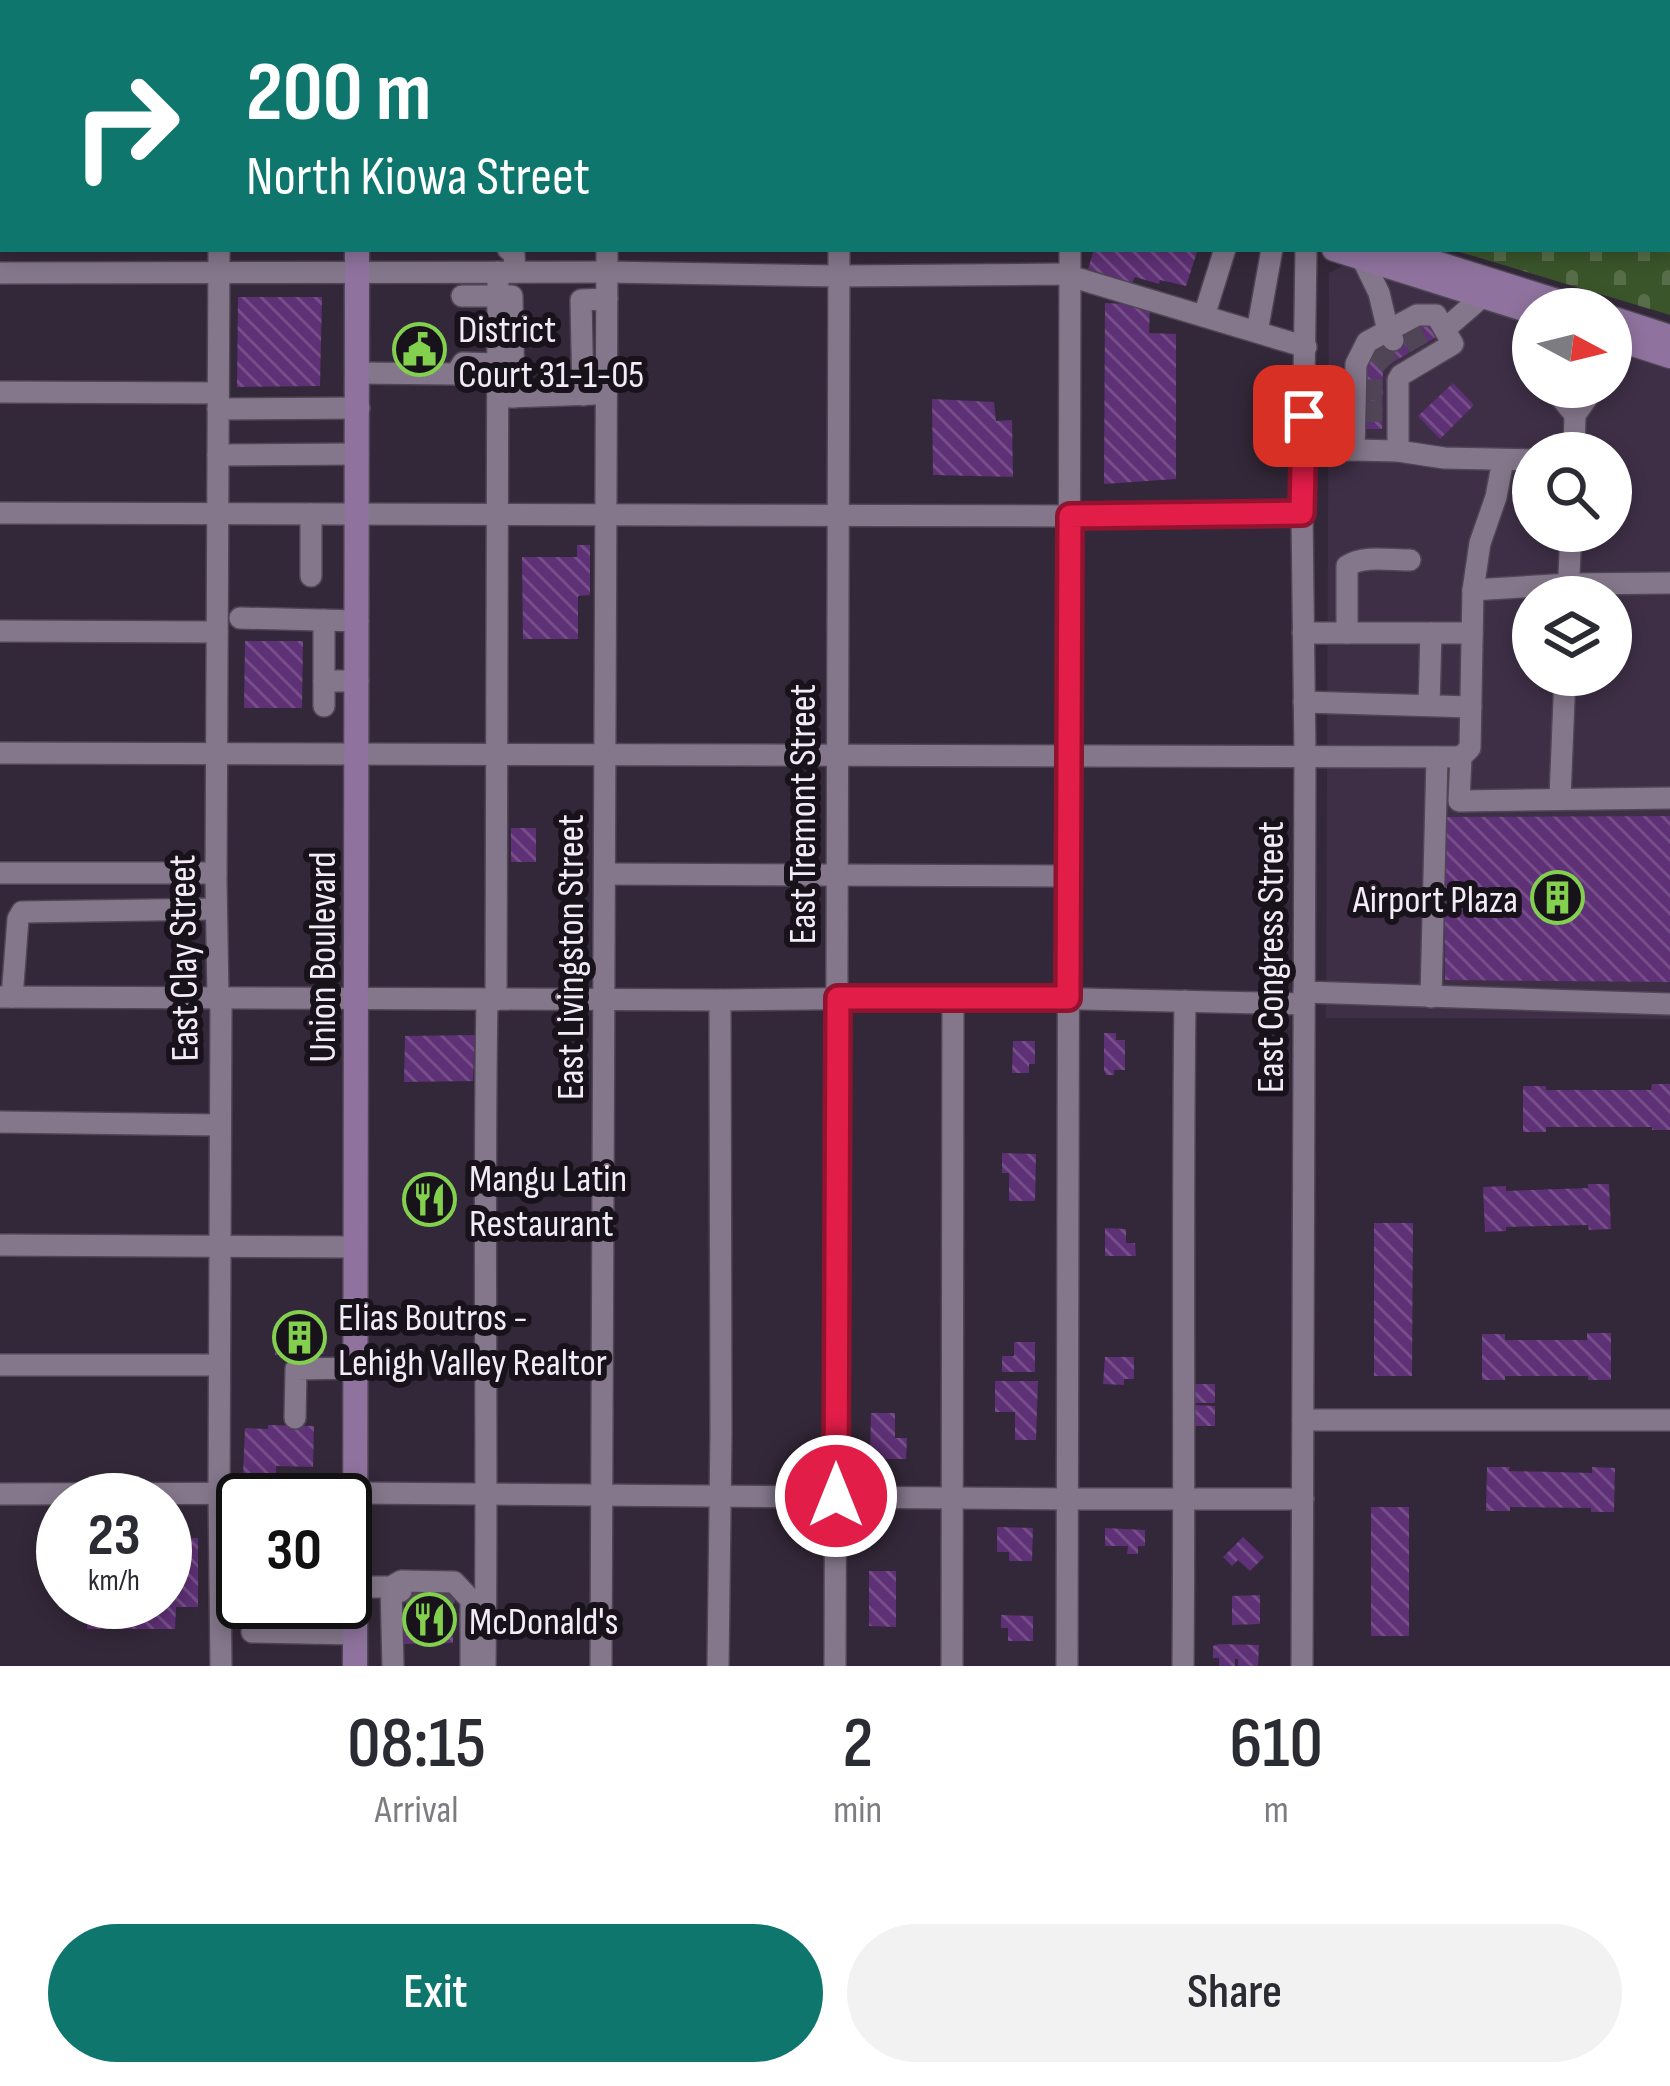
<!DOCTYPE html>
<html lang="en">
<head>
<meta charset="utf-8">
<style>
  body { margin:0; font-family:"Sofia Sans Condensed",sans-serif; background:#f2f2f3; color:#2b2b33; height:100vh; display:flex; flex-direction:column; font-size:45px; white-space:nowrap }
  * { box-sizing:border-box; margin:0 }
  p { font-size:39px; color:#7c7c81 }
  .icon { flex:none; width:66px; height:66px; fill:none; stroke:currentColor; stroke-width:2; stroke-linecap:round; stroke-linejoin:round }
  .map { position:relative; height:1666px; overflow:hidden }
  .panel { display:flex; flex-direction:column; background:#fff; flex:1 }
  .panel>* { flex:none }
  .hud { position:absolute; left:0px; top:0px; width:1671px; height:252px; box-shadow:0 6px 18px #0003; background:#0f766e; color:#fff; overflow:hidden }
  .needle { width:78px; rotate:97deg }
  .tools { position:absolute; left:1512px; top:288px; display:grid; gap:24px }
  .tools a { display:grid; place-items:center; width:120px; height:120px; border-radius:50%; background:#fff; box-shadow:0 6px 18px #0003; font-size:60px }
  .speed { position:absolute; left:36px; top:1473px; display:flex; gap:24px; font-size:60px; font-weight:700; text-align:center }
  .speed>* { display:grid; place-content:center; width:156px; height:156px; border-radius:50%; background:#fff; box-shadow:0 6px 18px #0003; line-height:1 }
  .speed small { font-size:30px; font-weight:400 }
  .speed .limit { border:6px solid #111; border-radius:18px; background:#fff; color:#111 }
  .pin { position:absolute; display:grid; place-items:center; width:102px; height:102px; color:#fff; margin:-51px; border-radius:24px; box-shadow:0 6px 18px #0006 }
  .me { position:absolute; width:132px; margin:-66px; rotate:0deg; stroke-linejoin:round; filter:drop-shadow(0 0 9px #0008) }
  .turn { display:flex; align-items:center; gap:42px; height:252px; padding:0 48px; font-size:54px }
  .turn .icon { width:156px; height:156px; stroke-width:2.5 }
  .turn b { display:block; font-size:84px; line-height:102px }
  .eta { display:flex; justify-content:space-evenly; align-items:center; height:204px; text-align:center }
  .eta b { font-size:72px; font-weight:600; line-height:84px }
  .primary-button { display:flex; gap:24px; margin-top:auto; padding:24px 48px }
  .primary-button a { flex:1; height:138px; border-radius:72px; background:#0f766e; color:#fff; font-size:48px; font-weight:600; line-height:138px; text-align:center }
  .primary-button a+a { background:#f2f2f3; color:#2b2b33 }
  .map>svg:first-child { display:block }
  .built { fill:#3e2f46; fill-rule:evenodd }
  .cemetery { fill:url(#cemetery-stones) }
  .building { fill:url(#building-back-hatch) }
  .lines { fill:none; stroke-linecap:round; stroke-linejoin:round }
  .minor-tunnel { stroke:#504556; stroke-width:21; stroke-dasharray:21 10; stroke-linecap:butt }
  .minor-casing { stroke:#4f4554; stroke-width:24 }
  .major-casing { stroke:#4f4554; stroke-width:27 }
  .minor { stroke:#84778b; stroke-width:21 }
  .major { stroke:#8f739e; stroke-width:24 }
  .route-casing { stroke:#92132f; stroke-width:30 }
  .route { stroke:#e11d48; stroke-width:21 }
  .labels { text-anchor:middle; stroke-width:12; stroke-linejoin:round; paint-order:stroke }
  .poi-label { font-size:39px; fill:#f3ebf7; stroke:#18131b; text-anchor:start }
  .street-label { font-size:39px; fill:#f3ebf7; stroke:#18131b }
</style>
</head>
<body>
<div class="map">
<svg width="1670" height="1666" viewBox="0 0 1670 1666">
  <defs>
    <pattern id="cemetery-stones" width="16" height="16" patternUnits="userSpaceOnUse" patternTransform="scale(3)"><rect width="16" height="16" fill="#3b552b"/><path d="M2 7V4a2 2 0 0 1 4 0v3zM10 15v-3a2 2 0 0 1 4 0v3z" fill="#586e4a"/></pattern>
    <pattern id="building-back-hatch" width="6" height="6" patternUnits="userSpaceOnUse" patternTransform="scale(3)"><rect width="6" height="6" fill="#5e3075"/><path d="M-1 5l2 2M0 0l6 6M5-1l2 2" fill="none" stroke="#764e89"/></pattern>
  </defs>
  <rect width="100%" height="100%" fill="#332839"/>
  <path class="built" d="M1344,265L1533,325V387H1611V349L1670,368V1019L1326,1018L1329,273ZM1533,453H1611V531H1533ZM1533,597H1611V675H1533Z"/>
  <path class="cemetery" d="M1319,0H1670V315L1450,249H1668V3H1319Z"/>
  <g class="building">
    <path d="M1094,249H1198L1186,286L1160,280L1159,284L1135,277L1132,283L1088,269Z"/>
    <path d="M238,297H322L320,386L237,387Z"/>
    <path d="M1105,303L1150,305L1149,333L1176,334V479L1104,484Z"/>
    <path d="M1426,321L1436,337L1383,368L1382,429H1364L1365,368L1373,352Z"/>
    <path d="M1453,383L1474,405L1440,439L1418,416Z"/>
    <path d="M932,399L994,402L996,421L1012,420L1013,477L933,475Z"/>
    <path d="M577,545H590V595L578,596V639H523L522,557H577Z"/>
    <path d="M245,641H303L302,708H244Z"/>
    <path d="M1670,816V982L1445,980L1444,817Z"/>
    <rect x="511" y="828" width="25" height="34"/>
    <path d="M1104,1033H1116V1040H1125V1070H1114V1075H1106L1104,1070Z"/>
    <path d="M475,1035L473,1081L404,1082L405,1036Z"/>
    <path d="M1013,1041H1035V1064H1029V1073H1012Z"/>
    <path d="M1652,1084H1670V1130H1652V1127H1546V1132H1523V1086H1546V1090H1651Z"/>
    <path d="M1002,1153L1036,1154L1035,1201H1009V1173H1002Z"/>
    <path d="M1588,1184H1609L1611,1229L1589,1230L1588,1225L1506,1227V1231L1485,1232L1483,1187L1506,1186V1191L1588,1188Z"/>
    <path d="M1374,1223H1413L1412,1376H1374Z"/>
    <path d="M1105,1228L1126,1229V1243H1135L1136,1256H1105Z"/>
    <path d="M323,1322L324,1354L275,1355V1323Z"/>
    <path d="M1587,1333H1611V1380H1588V1376H1505V1380H1482V1334H1505V1340H1587Z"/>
    <path d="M1014,1342H1035V1372H1002V1356H1014Z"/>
    <path d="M1105,1357H1134V1379H1124V1385L1103,1384Z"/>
    <path d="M995,1381H1038L1036,1440H1015V1412H995Z"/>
    <rect x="1195" y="1384" width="20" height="19"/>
    <path d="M1195,1405L1215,1406V1426H1194Z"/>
    <path d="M871,1413H895V1438H907L906,1459H870Z"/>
    <path d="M268,1425L314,1426L313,1467L276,1466V1476H243L245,1428L268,1429Z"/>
    <path d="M1487,1467H1510L1509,1471L1592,1473V1467L1615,1468L1614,1512H1591V1508L1510,1507V1511H1486Z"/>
    <rect x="1371" y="1507" width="38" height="129"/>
    <path d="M997,1527L1033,1528L1032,1561H1009V1552H997Z"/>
    <path d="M1105,1528L1145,1530V1546H1138V1554H1127L1128,1546H1105Z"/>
    <path d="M1243,1537L1264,1557L1250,1571L1238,1560L1232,1566L1223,1557Z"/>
    <path d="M165,1538H198V1607H176L175,1629H87V1602H165Z"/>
    <path d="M869,1571H896V1627L869,1626Z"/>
    <path d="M1260,1595V1624L1232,1625V1596Z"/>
    <path d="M406,1596L453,1598V1643L401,1644V1613L406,1611Z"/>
    <path d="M1001,1615L1033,1616V1641H1008V1628H1001Z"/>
    <path d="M1219,1644L1259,1645L1258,1666H1238V1659H1235V1666H1219V1658H1213V1646Z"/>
  </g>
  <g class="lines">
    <g class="minor-tunnel">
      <path d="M1410,331L1419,347"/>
      <path d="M1375,350L1390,364"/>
      <path d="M1365,390H1382"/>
      <path d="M1364,412L1382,411"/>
      <path d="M403,1592L457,1593"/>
    </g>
    <defs>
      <g id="minor">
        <path d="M1069,0V3"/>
        <path d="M221,3V0"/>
        <path d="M477,3V0"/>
        <path d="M957,3L958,0"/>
        <path d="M1303,3V0"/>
        <path d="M1601,3V0"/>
        <path d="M0,33H3"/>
        <path d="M0,152H3"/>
        <path d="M1668,196L1670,194"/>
        <path d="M1668,215H1670"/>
        <path d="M219,249L216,880L218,998L221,1009L219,1493L221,1666"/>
        <path d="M508,249L514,254L515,272"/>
        <path d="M1362,258L1379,293L1388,331L1393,340"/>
        <path d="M0,273L607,272L839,276L1063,274L1306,347"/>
        <path d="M462,296H512L514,397"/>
        <path d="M1204,316L1225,249"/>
        <path d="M1445,329L1483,296"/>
        <path d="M1257,332L1272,249"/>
        <path d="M358,373L456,374L463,363L498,364"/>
        <path d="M1561,387L1558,394L1575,415"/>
        <path d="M0,392L218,393"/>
        <path d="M583,395L581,300L607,299"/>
        <path d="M505,397L594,394"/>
        <path d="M218,409L359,408"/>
        <path d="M1354,450L1398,451L1444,458L1533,460"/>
        <path d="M1303,451L1354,450L1356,364L1367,342L1417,315H1436L1453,344L1401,375L1398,380V451"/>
        <path d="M1574,453L1575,415L1587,398L1590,387"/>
        <path d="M218,455L358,454"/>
        <path d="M0,513L1070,516L1302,513"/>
        <path d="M311,514V576"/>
        <path d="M1473,590L1480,543L1496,497L1503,460"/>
        <path d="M1568,596L1571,531"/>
        <path d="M240,618L358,621"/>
        <path d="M324,620V681H358"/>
        <path d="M0,631L217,632"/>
        <path d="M1303,633H1472"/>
        <path d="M1347,633V566C1363,555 1390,560 1410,560"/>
        <path d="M324,681V706"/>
        <path d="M1304,702L1471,707"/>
        <path d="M1429,705L1431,633"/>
        <path d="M0,753L1461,757L1459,801L1670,798"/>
        <path d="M1461,757L1470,748L1473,590L1569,584L1670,583"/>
        <path d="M1560,798L1565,675"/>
        <path d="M0,873H216"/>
        <path d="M605,874L1069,876"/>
        <path d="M1304,992L1670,1004"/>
        <path d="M0,997L720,1000L993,997L1304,1004"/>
        <path d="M12,997L18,919L22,912L216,909"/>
        <path d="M1431,997L1437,757"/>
        <path d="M496,1000L498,272"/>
        <path d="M0,1122L220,1125"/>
        <path d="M0,1245L356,1247"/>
        <path d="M0,1365H219"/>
        <path d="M295,1418L296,1369L355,1368"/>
        <path d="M1303,1420H1670"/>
        <path d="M0,1494L355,1493L1067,1499H1303"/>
        <path d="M355,1587H391L401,1581L454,1582L471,1600V1666"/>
        <path d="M252,1632L355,1634"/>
        <path d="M288,1632V1602"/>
        <path d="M315,1633V1602"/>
        <path d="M393,1666L391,1587L401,1591"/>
        <path d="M485,1666C488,1444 483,1222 487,999"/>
        <path d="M601,1666L607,249"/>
        <path d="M718,1666L721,1433L720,1000"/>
        <path d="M835,1666L839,249"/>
        <path d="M952,1666L953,997"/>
        <path d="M1067,1666L1070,249"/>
        <path d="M1183,1666C1185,1444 1182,1223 1185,1001"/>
        <path d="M1302,1666L1305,756L1302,513L1306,249"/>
      </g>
      <g id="major">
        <path d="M594,0L602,3"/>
        <path d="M645,0L653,3"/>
        <path d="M357,3V0"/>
        <path d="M1334,249L1533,312"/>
        <path d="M1391,249L1582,309"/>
        <path d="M1611,318L1670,337"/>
        <path d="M1611,337L1670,356"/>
        <path d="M355,1666L357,249"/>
      </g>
    </defs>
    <use href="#minor" class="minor-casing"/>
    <use href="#major" class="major-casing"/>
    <use href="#minor" class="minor"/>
    <use href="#major" class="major"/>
  </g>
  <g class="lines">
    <defs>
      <path id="route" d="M836,1496L838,998H1068L1070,516L1302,513L1304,416"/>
    </defs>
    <use href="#route" class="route-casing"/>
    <use href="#route" class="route"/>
  </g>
  <defs>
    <symbol id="civic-ring" viewBox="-11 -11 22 22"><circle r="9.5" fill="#18131b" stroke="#83d04e" stroke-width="1.5"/><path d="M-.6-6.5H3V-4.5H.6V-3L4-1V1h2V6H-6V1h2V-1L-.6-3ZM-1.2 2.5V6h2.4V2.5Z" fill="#83d04e"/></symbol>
    <symbol id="building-ring" viewBox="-11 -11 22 22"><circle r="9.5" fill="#18131b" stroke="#83d04e" stroke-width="1.5"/><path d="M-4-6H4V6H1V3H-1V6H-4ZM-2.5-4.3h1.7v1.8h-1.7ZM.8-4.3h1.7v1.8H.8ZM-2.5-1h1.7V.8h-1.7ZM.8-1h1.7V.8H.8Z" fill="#83d04e"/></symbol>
    <symbol id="restaurant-ring" viewBox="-11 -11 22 22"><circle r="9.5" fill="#18131b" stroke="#83d04e" stroke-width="1.5"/><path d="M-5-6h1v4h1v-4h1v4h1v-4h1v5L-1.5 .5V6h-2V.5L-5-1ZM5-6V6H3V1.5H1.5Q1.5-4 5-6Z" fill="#83d04e"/></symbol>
  </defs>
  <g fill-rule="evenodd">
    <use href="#civic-ring" x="390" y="320" width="59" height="59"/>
    <use href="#building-ring" x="1528" y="868" width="59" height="59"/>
    <use href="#restaurant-ring" x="400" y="1170" width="59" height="59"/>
    <use href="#building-ring" x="270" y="1308" width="59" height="59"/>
    <use href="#restaurant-ring" x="400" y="1590" width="59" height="59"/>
  </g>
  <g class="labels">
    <g class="poi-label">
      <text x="458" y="342">District<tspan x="458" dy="45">Court 31-1-05</tspan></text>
      <text x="1518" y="912" text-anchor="end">Airport Plaza</text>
      <text x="469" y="1191">Mangu Latin<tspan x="469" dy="45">Restaurant</tspan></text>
      <text x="338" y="1330">Elias Boutros -<tspan x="338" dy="45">Lehigh Valley Realtor</tspan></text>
      <text x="469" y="1634">McDonald's</text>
    </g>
    <g class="street-label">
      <text transform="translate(801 814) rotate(-90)" y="14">East Tremont Street</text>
      <text transform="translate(321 957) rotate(-90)" y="14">Union Boulevard</text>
      <text transform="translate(569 957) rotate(-90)" y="14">East Livingston Street</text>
      <text transform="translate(1269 957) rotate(-90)" y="14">East Congress Street</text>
      <text transform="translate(182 958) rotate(-91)" y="14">East Clay Street</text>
    </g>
  </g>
</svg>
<div class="tools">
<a><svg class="needle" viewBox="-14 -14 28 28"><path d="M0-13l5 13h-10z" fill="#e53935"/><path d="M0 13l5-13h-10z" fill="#7c7c81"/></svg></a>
<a><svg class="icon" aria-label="search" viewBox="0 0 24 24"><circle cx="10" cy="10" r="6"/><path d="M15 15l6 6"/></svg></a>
<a><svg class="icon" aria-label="layers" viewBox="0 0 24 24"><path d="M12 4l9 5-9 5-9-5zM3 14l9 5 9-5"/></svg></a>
</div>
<div class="speed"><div>23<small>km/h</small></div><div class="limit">30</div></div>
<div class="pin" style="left:1304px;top:416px;background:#d93025"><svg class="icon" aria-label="arrive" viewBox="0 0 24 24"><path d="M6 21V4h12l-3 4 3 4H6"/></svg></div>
<svg class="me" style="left:836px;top:1496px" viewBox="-20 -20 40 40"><circle r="17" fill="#e11d48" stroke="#fff" stroke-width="3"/><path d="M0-11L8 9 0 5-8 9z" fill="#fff"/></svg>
<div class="hud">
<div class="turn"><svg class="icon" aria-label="right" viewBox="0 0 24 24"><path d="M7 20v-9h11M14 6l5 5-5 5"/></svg><div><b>200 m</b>North Kiowa Street</div></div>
</div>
</div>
<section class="panel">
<div class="eta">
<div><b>08:15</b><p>Arrival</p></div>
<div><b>2</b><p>min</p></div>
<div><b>610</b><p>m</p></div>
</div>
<div class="primary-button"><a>Exit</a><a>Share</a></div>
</section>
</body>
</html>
